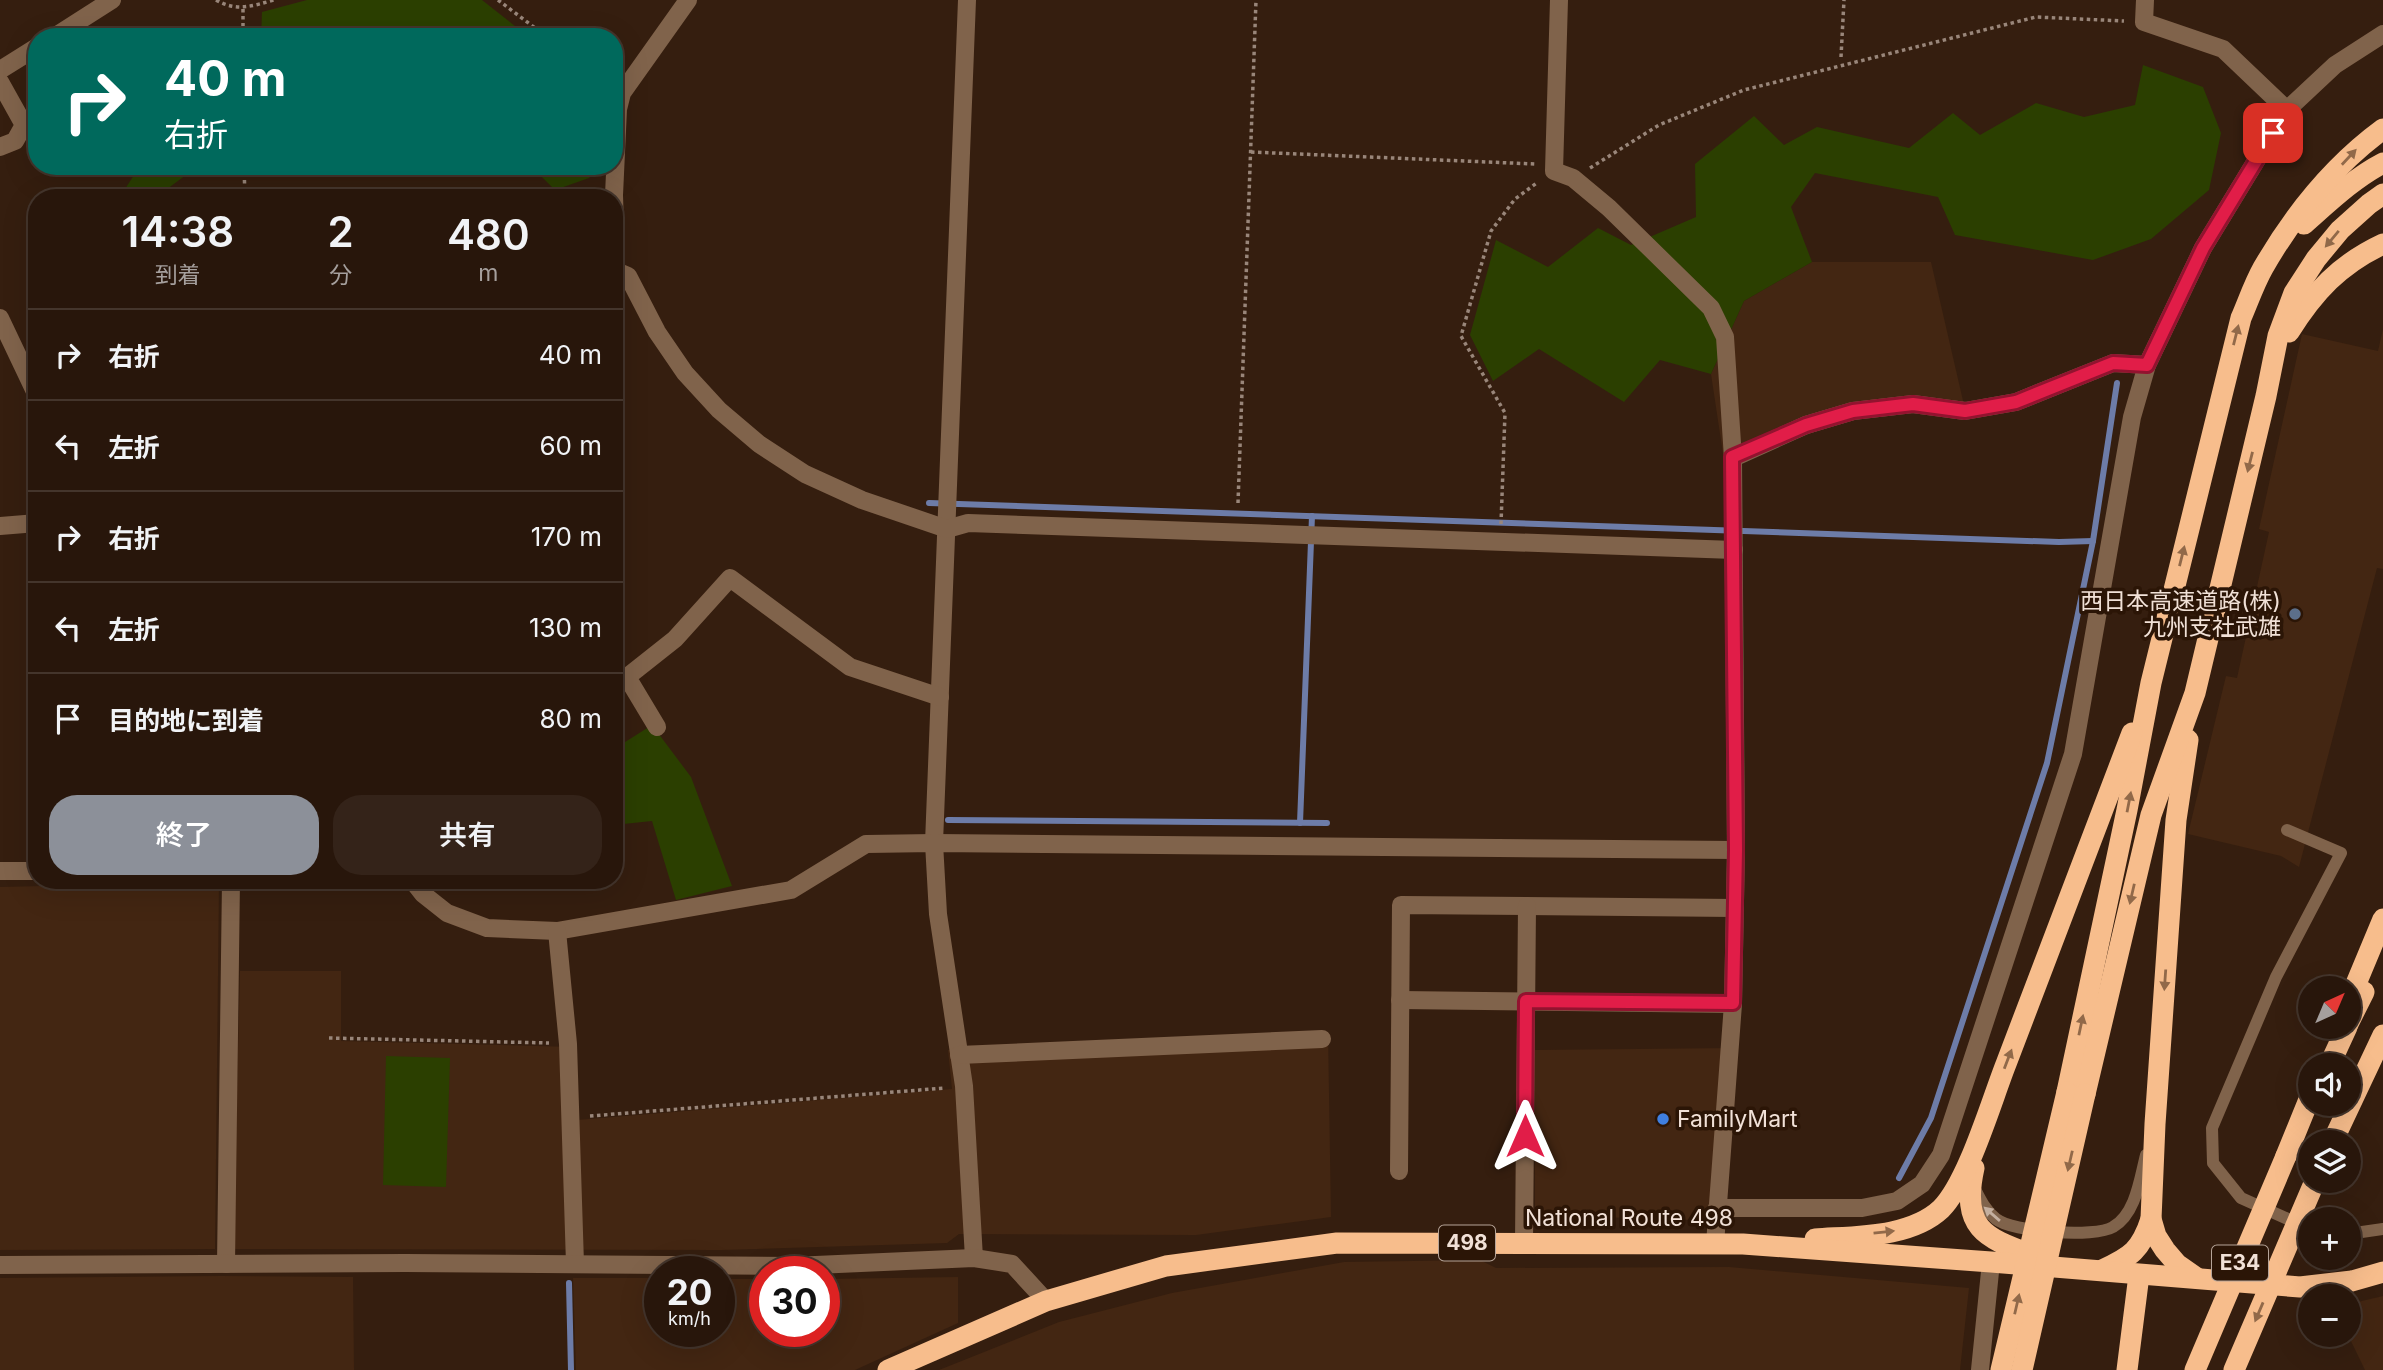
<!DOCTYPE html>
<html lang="ja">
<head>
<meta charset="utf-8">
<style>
  body { margin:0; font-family:Inter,"Noto Sans JP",sans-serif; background:#342319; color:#f1f3f6; height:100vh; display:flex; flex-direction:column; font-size:26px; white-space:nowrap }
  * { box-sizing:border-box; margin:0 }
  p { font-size:23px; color:#a59f9d }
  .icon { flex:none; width:38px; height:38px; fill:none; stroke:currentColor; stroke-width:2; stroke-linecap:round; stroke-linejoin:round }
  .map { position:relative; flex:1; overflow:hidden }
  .drawer { position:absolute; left:28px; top:189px; width:595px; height:700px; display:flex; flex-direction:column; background:#28160b; border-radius:28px; box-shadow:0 7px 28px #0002,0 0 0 2px #44352c }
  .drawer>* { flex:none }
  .top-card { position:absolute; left:28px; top:28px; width:595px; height:147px; border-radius:28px; box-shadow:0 7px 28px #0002,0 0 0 2px #44352c; background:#00695c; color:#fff; overflow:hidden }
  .needle { width:46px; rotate:44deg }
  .fabs { position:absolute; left:2298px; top:976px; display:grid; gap:14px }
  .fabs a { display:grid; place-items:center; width:63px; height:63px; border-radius:50%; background:#28160b; box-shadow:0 7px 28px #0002,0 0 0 2px #44352c; font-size:35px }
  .speed { position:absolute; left:644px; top:1256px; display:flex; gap:14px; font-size:35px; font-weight:700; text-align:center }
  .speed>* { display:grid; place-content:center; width:91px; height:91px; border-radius:50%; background:#28160b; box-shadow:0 7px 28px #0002,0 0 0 2px #44352c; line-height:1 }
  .speed small { font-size:18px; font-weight:400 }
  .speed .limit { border:10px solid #d22; background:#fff; color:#111 }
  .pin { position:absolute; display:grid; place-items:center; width:60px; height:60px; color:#fff; margin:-30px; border-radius:14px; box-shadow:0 4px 10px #0006 }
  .me { position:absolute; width:77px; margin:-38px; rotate:0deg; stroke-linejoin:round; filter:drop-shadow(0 0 5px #0008) }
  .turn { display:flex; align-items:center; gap:24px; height:147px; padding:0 21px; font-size:32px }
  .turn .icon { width:91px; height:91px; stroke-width:2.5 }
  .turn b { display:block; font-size:49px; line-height:60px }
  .eta { display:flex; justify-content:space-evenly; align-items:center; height:119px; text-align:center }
  .eta b { font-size:42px; font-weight:600; line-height:49px }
  .action { display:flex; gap:14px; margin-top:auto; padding:14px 21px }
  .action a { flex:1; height:80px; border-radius:28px; background:#8c9099; color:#fff; font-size:28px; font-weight:600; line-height:80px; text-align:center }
  .action a+a { background:#342319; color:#f1f3f6 }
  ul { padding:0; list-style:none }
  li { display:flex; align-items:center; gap:21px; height:91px; padding:0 21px; border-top:2px solid #44352c }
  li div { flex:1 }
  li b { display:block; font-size:26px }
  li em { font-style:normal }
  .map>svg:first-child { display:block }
  .built { fill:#432612 }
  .green { fill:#2b3f00 }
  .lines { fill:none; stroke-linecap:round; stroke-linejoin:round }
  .stream { stroke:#6d7ca8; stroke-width:6 }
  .path { stroke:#99867a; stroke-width:3.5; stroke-dasharray:3.5 3.5; stroke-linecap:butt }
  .lane { stroke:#80634b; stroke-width:12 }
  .street { stroke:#80634b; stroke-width:18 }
  .highway { stroke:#f7bd8c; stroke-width:21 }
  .highway-bridge { stroke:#f7bd8c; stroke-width:21 }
  .oneway { fill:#916949 }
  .oneway2 { fill:#c4af9f }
  .route-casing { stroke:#92132f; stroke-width:18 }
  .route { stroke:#e11d48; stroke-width:12 }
  .service-dot { fill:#5c6f8a; stroke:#2b1506; stroke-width:2.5 }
  .shop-dot { fill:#3f7fe0; stroke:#2b1506; stroke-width:2.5 }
  .labels { text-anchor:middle; stroke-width:7; stroke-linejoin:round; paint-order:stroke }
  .shield { fill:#2b1506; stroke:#b6a498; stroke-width:2 }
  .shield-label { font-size:21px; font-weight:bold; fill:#f1e1d7 }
  .poi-label { font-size:23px; fill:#f1e1d7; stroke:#2b1506; text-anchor:end }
  .street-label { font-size:23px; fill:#f1e1d7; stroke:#2b1506 }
</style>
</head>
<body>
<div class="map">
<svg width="2383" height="1370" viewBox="0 0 2383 1370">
  <rect width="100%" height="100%" fill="#351e0f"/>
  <g class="built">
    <path d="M1812,262H1931L1967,418L1908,411L1850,418L1725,467L1711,374L1744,301Z"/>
    <path d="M2383,329V569L2377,568L2299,867L2281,856L2188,834L2226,676L2237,678L2269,532L2259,529L2302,334L2378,351Z"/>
    <path d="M219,882L215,1249L0,1250V887Z"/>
    <path d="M240,971H341V1041L574,1047L577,1120L952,1089L948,1050L1328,1032L1331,1217L1196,1235L959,1234L947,1243L721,1250L233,1249Z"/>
    <path d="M1737,1048L1724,1221L1535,1215V1050Z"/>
    <path d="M1480,1260L1496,1268L1729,1267L1969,1288L1960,1370H939L1059,1322L1172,1293L1344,1262Z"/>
    <path d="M221,1276L353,1277L354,1370H0V1278Z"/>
    <path d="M958,1277V1323L855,1370H576L573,1278H660V1332H719V1279H765V1332H824V1279Z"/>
    <path d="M2383,1296V1370H2365L2348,1335L2349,1304Z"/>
  </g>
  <g class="green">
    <path d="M307,0H482L529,37H261L262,12Z"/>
    <path d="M2143,65L2203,87L2221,133L2209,190L2151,239L2093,260L1955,235L1938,197L1815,173L1791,207L1812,262L1744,301L1711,374L1660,360L1624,402L1539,349L1493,381L1470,335L1496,240L1548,267L1598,228L1631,245L1696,217L1695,164L1754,116L1784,145L1817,127L1909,148L1953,113L1980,135L2036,103L2084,117L2135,105Z"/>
    <path d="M140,166H198L155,198H119Z"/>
    <path d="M522,166H599L589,178L555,190L540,175Z"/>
    <path d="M652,725L691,777L732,886L676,900L652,821L614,825V749Z"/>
    <path d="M386,1056L450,1058L446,1187L383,1185Z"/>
  </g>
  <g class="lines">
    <g class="stream">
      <path d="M929,503L2059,542L2093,541"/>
      <path d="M948,820L1327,823"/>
      <path d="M1300,823L1312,516"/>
      <path d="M1899,1178L1931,1118L2047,763L2093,541L2117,383"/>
      <path d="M569,1283L571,1370"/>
    </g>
    <g class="path">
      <path d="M216,0C237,12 252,6 274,0"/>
      <path d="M498,0L547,37"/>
      <path d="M243,9V37"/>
      <path d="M1841,57L1844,0"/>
      <path d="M1251,152L1535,164"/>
      <path d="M244,166L245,198"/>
      <path d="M1590,168L1659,125L1744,90L2036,17L2124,21"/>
      <path d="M1238,503L1256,0"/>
      <path d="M1501,524L1505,413L1461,336L1491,231L1515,199L1538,182"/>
      <path d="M329,1038L549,1043"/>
      <path d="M590,1116L945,1088"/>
    </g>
    <g class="lane">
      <path d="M2287,830L2341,853L2276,977L2212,1128L2213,1163L2241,1198L2299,1224L2310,1227"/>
      <path d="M1974,1187C1980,1199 1985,1210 1996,1219C2012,1232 2095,1238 2113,1227C2136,1214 2140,1178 2146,1155"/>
      <path d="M2348,1234L2383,1229"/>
    </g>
    <g class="street">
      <path d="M967,0L934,843L938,914L964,1086L974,1258"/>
      <path d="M1559,0L1554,171L1573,178L1609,208L1711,308L1725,337L1733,458"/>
      <path d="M2145,0L2144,22L2223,49L2287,110"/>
      <path d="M54,37L112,0"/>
      <path d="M0,70L37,47"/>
      <path d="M0,82L24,125L15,141L0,147"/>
      <path d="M614,270L628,276L657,332L685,373L719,410L759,444L805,474L862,500L947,529L968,523L1734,550"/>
      <path d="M614,270L616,260L614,195L618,109L622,93L688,0"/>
      <path d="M0,318L37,396"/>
      <path d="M0,526L37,523"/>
      <path d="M657,727L627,677L675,639L730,578L850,667L940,697"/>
      <path d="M0,871H37"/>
      <path d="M412,880L423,894L447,913L487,928L557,931L791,890L866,844L934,843L1736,850"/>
      <path d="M557,931L568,1044L575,1264"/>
      <path d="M1400,1000L1733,1004"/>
      <path d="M959,1055L1322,1039"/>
      <path d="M1399,1171L1401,905L1735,908"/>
      <path d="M1717,1208H1862L1897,1201L1922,1184L1941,1155L2073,754L2132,417L2147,365L2203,248L2287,110L2335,65L2383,34"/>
      <path d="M1524,1243L1527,906"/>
      <path d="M1715,1244L1733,1004L1736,850L1733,458L1806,425L1853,411L1913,404L1965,411L2016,402L2113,363L2147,365"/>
      <path d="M226,1264L231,880"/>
      <path d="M0,1265L405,1263L793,1266L974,1258L1012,1264L1046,1301"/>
      <path d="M1980,1370L1991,1262"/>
    </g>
    <g class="highway">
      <path d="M2304,224C2329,202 2354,178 2383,163"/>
      <path d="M2289,332C2314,292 2340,264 2383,244"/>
      <path d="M2188,740L2176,820L2155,1124L2151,1219L2156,1236L2165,1250L2177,1264L2197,1278"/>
      <path d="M2348,1003L2383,919"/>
      <path d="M2348,1024L2364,992"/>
      <path d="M2329,1066L2347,1027"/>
      <path d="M2067,1092L2127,810L2151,683L2241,318C2248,302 2254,284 2263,268C2293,216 2334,165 2383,129"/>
      <path d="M2085,1094L2151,815L2195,693L2266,396L2278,336L2294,293L2316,259L2340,230L2369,204L2383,194"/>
      <path d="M2332,1143L2383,1035"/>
      <path d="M2286,1156L2310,1097"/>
      <path d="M1974,1168C1959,1235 1991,1239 2045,1260"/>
      <path d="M1815,1239C1855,1236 1910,1238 1941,1209C1968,1182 1991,1102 2006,1064C2048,954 2090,843 2132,733"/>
      <path d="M2102,1270C2131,1257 2141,1250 2151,1219"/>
      <path d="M888,1370L1046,1301L1166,1266L1337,1243L1743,1244L1991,1262L2300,1287L2352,1281L2383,1272"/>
      <path d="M2127,1370L2139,1275"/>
    </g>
    <g class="highway-bridge">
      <path d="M2001,1370L2067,1092"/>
      <path d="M2022,1370L2085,1094"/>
      <path d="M2195,1370L2286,1156"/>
      <path d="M2234,1370L2315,1181"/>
    </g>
  </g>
  <defs><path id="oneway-solid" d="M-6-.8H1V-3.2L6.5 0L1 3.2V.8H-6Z" transform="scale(1.75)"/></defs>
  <g class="oneway">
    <use href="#oneway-solid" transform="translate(2349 157) rotate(-47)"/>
    <use href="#oneway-solid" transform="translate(2332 239) rotate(130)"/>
    <use href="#oneway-solid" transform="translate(2236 335) rotate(-76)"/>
    <use href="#oneway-solid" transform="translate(2250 462) rotate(104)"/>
    <use href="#oneway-solid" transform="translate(2182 556) rotate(-76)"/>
    <use href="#oneway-solid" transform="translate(2129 802) rotate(-79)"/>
    <use href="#oneway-solid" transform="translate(2132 894) rotate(103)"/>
    <use href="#oneway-solid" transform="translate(2165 980) rotate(94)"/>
    <use href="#oneway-solid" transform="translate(2081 1025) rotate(-78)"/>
    <use href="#oneway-solid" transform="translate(2008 1059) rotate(-69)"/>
    <use href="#oneway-solid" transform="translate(2070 1161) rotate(103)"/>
    <use href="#oneway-solid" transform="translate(1884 1232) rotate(-6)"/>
    <use href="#oneway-solid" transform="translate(2017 1304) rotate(-77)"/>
    <use href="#oneway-solid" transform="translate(2259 1312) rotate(113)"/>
  </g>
  <use class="oneway2" href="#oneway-solid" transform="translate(1992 1214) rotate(-139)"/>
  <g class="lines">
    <defs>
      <path id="route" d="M1525,1136L1526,1001L1733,1003L1736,850L1732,457L1806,425L1853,411L1913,404L1965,411L2016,402L2113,363L2147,365L2203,248L2273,133"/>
    </defs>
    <use href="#route" class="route-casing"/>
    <use href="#route" class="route"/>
  </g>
  <circle class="service-dot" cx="2295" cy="614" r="7"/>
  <circle class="shop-dot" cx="1663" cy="1119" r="7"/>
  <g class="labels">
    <g class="shield">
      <rect x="1439" y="1225.5" width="56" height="35" rx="5"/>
      <rect x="2212" y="1245.5" width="56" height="35" rx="5"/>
    </g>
    <g class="shield-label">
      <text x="1467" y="1250">498</text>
      <text x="2240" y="1270">E34</text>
    </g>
    <g class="poi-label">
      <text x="2281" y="609">西日本高速道路(株)<tspan x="2281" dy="26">九州支社武雄</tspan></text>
      <text x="1677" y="1127" text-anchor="start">FamilyMart</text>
    </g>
    <g class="street-label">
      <text x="1629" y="1226">National Route 498</text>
    </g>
  </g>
</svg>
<div class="fabs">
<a><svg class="needle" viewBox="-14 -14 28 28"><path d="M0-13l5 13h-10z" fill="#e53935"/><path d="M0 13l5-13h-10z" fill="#a59f9d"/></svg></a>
<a><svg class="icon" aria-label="sound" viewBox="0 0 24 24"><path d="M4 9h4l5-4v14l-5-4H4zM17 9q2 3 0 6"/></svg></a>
<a><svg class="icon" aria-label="layers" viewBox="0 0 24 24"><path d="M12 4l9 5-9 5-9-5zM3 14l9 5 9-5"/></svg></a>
<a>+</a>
<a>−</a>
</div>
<div class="speed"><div>20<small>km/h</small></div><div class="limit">30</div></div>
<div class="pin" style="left:2273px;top:133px;background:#d93025"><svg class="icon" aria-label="arrive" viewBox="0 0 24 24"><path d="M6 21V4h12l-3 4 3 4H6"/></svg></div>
<svg class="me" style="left:1525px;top:1136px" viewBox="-20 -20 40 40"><path d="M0-17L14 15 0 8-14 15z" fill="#e11d48" stroke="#fff" stroke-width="4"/></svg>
<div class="top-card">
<div class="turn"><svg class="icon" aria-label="right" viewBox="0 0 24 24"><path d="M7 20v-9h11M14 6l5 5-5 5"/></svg><div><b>40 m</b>右折</div></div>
</div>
<section class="drawer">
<div class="eta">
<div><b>14:38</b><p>到着</p></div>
<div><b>2</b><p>分</p></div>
<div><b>480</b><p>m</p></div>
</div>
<ul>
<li><svg class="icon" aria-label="right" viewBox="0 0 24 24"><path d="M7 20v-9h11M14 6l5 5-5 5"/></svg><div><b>右折</b></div><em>40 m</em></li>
<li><svg class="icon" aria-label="left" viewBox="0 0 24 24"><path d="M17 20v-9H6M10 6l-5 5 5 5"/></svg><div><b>左折</b></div><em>60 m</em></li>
<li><svg class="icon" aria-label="right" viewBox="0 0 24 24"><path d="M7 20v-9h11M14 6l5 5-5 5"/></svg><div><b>右折</b></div><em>170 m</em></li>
<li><svg class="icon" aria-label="left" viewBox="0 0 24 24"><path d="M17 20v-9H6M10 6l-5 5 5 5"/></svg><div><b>左折</b></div><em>130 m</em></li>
<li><svg class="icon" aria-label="arrive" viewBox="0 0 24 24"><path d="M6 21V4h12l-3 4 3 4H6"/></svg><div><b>目的地に到着</b></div><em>80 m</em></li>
</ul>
<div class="action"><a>終了</a><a>共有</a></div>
</section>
</div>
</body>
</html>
